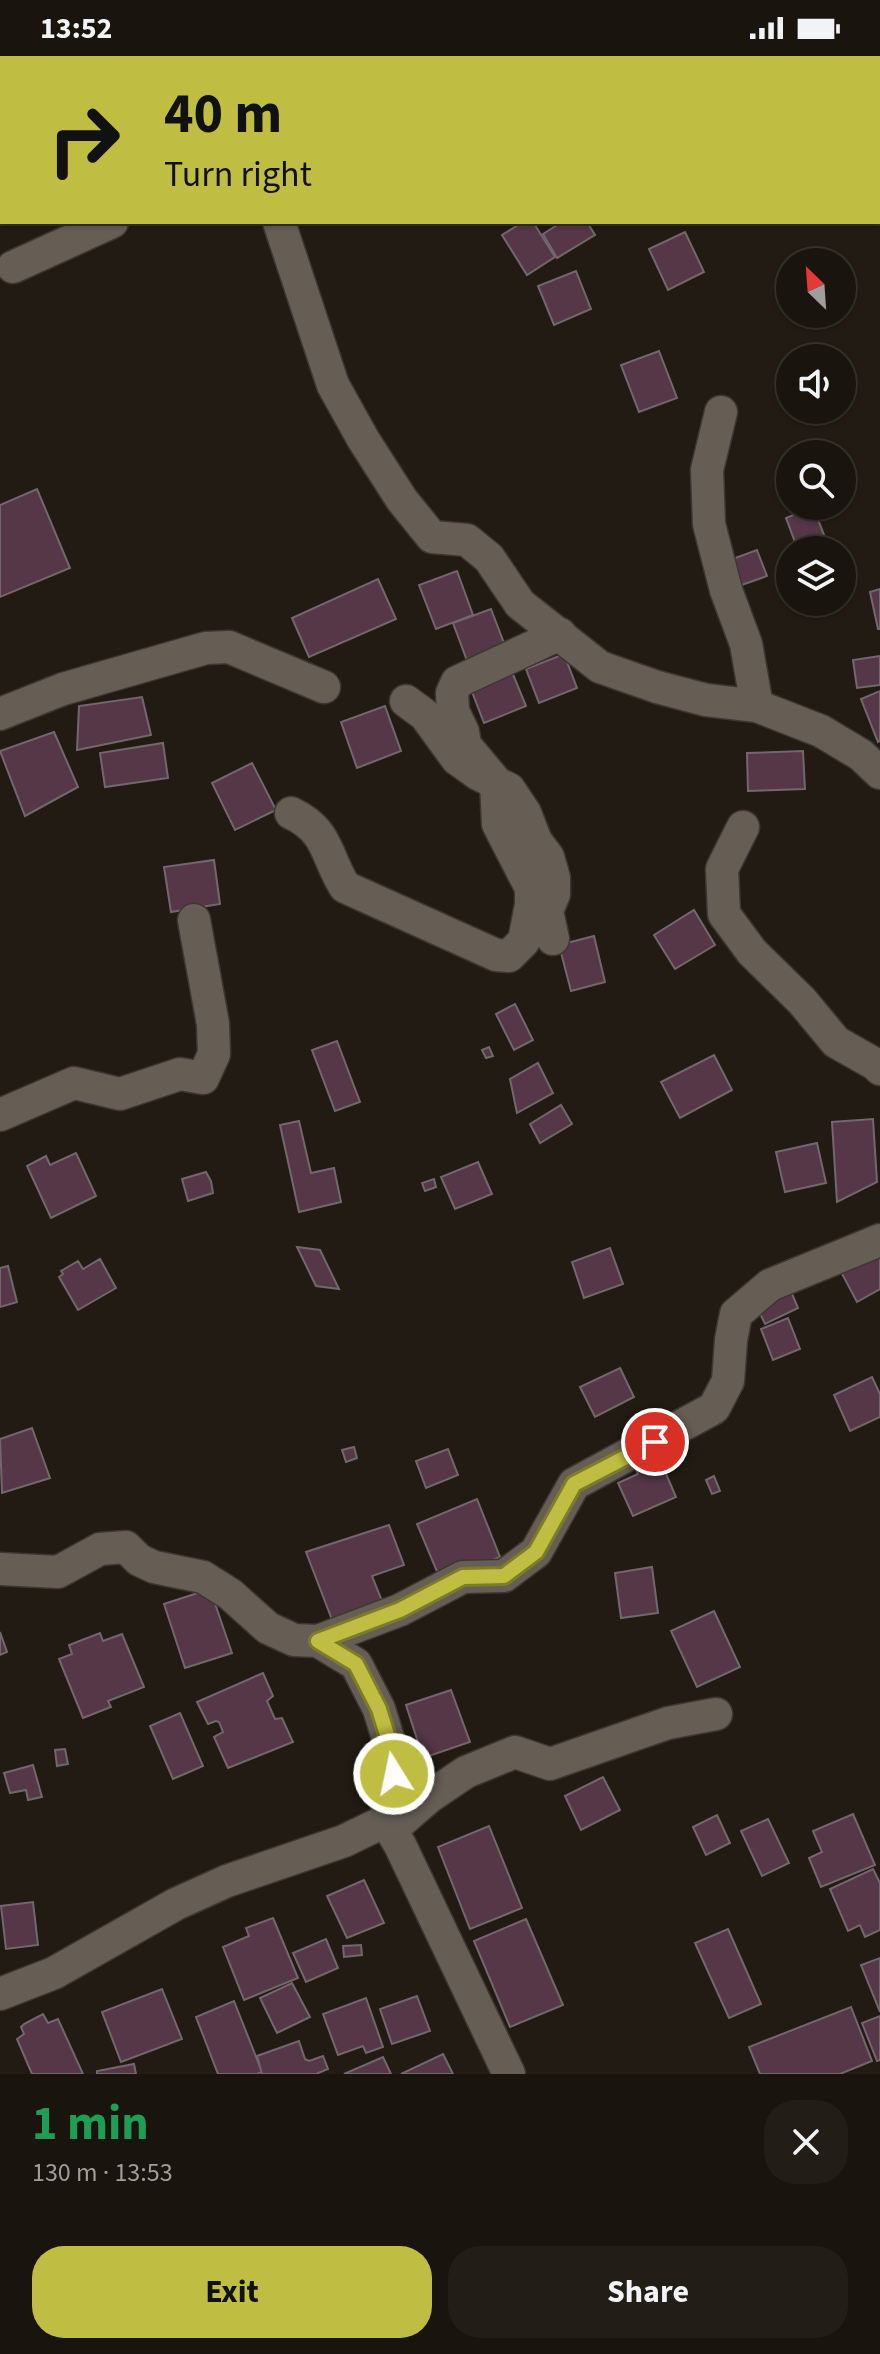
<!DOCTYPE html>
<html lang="en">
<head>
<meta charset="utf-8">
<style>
  body { margin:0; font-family:"Source Sans 3",sans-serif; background:#221d17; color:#f1f3f6; height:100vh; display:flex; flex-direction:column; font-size:30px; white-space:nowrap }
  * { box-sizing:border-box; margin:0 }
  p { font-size:26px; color:#9f9e9e }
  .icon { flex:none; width:44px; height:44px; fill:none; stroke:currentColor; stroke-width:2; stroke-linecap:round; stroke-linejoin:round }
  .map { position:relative; height:2018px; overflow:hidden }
  .drawer { display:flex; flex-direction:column; background:#19140e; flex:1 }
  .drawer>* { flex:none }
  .hud { position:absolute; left:0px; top:0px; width:880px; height:168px; box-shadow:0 2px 6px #0004,0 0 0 2px #37332e; background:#bfbe42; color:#111; overflow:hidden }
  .needle { width:52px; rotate:335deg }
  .controls { position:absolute; left:776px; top:192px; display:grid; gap:16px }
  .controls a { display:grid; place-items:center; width:80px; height:80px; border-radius:50%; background:#19140e; box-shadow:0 2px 6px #0004,0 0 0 2px #37332e; font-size:40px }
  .pin { position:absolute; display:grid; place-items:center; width:68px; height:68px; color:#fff; margin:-34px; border:4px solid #fff; border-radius:50%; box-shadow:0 2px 8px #0007 }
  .me { position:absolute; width:88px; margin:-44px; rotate:350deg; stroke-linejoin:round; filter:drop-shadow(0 0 6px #0008) }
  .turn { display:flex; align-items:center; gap:28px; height:168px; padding:0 32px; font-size:36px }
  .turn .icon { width:104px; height:104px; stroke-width:2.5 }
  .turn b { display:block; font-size:56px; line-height:68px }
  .round { display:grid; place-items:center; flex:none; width:84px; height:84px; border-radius:32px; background:#221d17 }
  .overview { display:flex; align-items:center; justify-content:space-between; height:136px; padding:0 32px }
  h1 { font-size:48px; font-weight:700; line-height:60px; color:#1e9e55 }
  .primary-button { display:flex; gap:16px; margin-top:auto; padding:16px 32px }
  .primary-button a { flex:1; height:92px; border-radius:32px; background:#bfbe42; color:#111; font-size:32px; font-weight:700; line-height:92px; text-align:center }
  .primary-button a+a { background:#221d17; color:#f1f3f6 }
  .status { display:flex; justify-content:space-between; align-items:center; height:56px; padding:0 40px; background:#19140e; direction:ltr }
  .status svg { height:22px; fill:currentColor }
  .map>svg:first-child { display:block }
  .building { fill:#553747; stroke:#72676d; stroke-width:2 }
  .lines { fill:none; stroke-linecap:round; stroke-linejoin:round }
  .minor-casing { stroke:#3c3733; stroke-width:35 }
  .minor { stroke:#665e55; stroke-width:32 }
  .route-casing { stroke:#7c7c2b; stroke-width:20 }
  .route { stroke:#bfbe42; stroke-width:14 }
</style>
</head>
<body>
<div class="status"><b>13:52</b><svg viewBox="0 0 49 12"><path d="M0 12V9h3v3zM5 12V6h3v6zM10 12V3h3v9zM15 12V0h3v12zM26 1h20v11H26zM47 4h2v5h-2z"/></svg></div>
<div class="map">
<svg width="880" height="2018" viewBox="0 0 880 2018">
  <rect width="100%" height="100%" fill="#211b13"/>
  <g class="building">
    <path d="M0,0L17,2H2L0,18Z"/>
    <path d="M373,0H430L431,2H374Z"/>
    <path d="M2,22V68L0,69V23Z"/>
    <path d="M523,166H533L555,201L527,219L502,179Z"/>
    <path d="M562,166H587L595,179L557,202L543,178Z"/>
    <path d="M685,176L704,216L668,234L649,193Z"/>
    <path d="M576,215L591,253L554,269L538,230Z"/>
    <path d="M659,295L677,342L639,356L621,309Z"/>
    <path d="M37,433L70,512L0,541V449Z"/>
    <path d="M813,451L830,494H798L786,462Z"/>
    <path d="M757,494L767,520L736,531L727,505Z"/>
    <path d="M457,515L473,559L436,573L419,529Z"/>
    <path d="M378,523L396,563L309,601L292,562Z"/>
    <path d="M880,533V573H878L870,536Z"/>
    <path d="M491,553L507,595L469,610L453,567Z"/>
    <path d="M564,598L577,632L539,647L526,613Z"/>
    <path d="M880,600V629L857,632L853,604Z"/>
    <path d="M510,611L526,650L484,667L469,628Z"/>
    <path d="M880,635V685L878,686L861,643Z"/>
    <path d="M142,641L151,679L77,694L79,650Z"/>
    <path d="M385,650L401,695L357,712L341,666Z"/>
    <path d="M54,676L78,731L25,760L0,695Z"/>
    <path d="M163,687L168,722L105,731L100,697Z"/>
    <path d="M803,695L805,733L748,735L747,697Z"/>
    <path d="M252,707L276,754L235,774L212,727Z"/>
    <path d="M214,804L220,848L171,856L164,811Z"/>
    <path d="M694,854L715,889L675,913L654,879Z"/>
    <path d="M594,880L605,926L571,935L559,889Z"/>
    <path d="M515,948L533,984L514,994L496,958Z"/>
    <path d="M337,985L360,1046L335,1055L312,994Z"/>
    <path d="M489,991L493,1000L486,1002L482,994Z"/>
    <path d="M714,999L732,1034L680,1062L661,1026Z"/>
    <path d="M538,1007L553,1037L517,1057L510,1023Z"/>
    <path d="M561,1049L572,1068L540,1087L530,1068Z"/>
    <path d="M873,1063L877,1126L837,1146L832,1066Z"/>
    <path d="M299,1065L311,1117L334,1112L341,1146L299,1156L280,1069Z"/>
    <path d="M817,1087L826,1127L785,1136L776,1096Z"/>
    <path d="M76,1097L96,1140L51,1162L27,1110L46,1100L50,1109Z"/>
    <path d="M478,1106L492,1138L455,1153L441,1121Z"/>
    <path d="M206,1116L211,1125L213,1137L188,1145L182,1123Z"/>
    <path d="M434,1123L436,1131L425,1135L422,1127Z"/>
    <path d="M297,1191L320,1194L339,1233L316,1230Z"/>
    <path d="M610,1192L623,1228L584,1242L572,1206Z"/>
    <path d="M880,1195V1233L857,1246L841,1216Z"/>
    <path d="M100,1203L116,1232L78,1254L59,1221L63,1218L61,1215L78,1205L83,1213Z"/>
    <path d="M8,1210L17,1246L0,1251V1212Z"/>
    <path d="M790,1233L798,1252L765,1268L756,1249Z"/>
    <path d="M788,1262L800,1293L773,1304L761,1273Z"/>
    <path d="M620,1312L634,1341L595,1361L580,1331Z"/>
    <path d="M872,1321L880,1338V1361L850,1375L834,1339Z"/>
    <path d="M32,1372L50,1422L2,1437L0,1383Z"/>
    <path d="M354,1391L357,1402L346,1406L342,1394Z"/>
    <path d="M448,1393L458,1419L426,1432L416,1405Z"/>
    <path d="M658,1399L676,1441L633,1460L618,1427L638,1418L634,1409Z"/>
    <path d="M714,1420L720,1435L712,1438L706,1424Z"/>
    <path d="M477,1443L500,1501L441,1525L417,1468Z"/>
    <path d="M389,1469L404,1509L372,1520L384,1550L334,1569L306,1496Z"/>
    <path d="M652,1511L658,1557L621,1562L615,1517Z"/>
    <path d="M210,1533L232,1597L185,1612L164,1548Z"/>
    <path d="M714,1555L740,1611L697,1631L671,1575Z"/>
    <path d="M0,1576L7,1596L0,1599Z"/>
    <path d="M100,1577L103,1585L122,1578L144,1631L108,1645L111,1651L83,1662L59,1603L72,1598L69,1589Z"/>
    <path d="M263,1617L273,1640L267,1645L275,1663L282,1662L293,1686L228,1712L214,1681L223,1676L219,1666L216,1665L208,1668L197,1646Z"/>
    <path d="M451,1634L470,1686L423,1702L406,1649Z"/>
    <path d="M180,1657L203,1710L173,1723L150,1670Z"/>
    <path d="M65,1693L68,1708L57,1710L55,1694Z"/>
    <path d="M33,1709L42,1741L28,1744L26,1734L10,1737L4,1717Z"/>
    <path d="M603,1721L620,1754L581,1774L565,1740Z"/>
    <path d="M853,1758L875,1809L821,1831L809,1802L822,1796L813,1775Z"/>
    <path d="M717,1759L730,1787L706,1799L693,1771Z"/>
    <path d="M768,1763L789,1807L762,1820L741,1775Z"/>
    <path d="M489,1770L522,1852L470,1873L438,1791Z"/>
    <path d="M873,1813L880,1827V1874L865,1881L860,1869L848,1875L830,1833Z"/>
    <path d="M364,1824L384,1867L347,1882L327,1840Z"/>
    <path d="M33,1846L38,1889L6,1893L1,1850Z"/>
    <path d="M273,1862L298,1922L244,1944L223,1891L249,1880L246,1872Z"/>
    <path d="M526,1863L563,1949L510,1971L474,1885Z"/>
    <path d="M728,1873L761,1948L729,1962L695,1887Z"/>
    <path d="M326,1883L338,1912L306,1926L293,1897Z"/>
    <path d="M361,1889L362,1899L344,1901L343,1890Z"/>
    <path d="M880,1902V1956L861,1909Z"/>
    <path d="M292,1927L310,1961L277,1977L260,1942Z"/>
    <path d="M162,1933L182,1983L121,2006L102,1956Z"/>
    <path d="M417,1940L430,1975L392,1988L380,1953Z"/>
    <path d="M366,1942L383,1991L366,1997L363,1990L338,1999L323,1958Z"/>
    <path d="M234,1945L262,2016L257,2018H218L196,1961Z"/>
    <path d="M851,1951L872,2005L840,2018H760L749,1991Z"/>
    <path d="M43,1958L48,1967L58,1963L83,2018H32L17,1983L24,1978L21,1971L24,1968Z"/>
    <path d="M880,1960V2004L877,2005L862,1967Z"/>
    <path d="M299,1985L305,2003L309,2005L323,2000L328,2013L316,2018H262L257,2000Z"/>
    <path d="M443,1998L453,2018H401Z"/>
    <path d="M383,2001L391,2018H344Z"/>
    <path d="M134,2008L136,2018H97V2015Z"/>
  </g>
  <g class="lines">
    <defs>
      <g id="minor">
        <path d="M204,0L205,2"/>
        <path d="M560,2L566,0"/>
        <path d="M279,166L333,329L363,383L402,444L432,481L467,484L489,502L520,548L600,611L657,631L706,644L757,650L821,675L861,699L880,717"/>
        <path d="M13,211L112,166"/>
        <path d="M721,356L707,414L709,468L726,534L746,588L757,650"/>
        <path d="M406,645L425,659L457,703L478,718L509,733L525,757L536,785L548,801L554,822V838L547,855L553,883"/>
        <path d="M0,658L63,633L206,592L229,591L324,631"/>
        <path d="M291,757C329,775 325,799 345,831L496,899L509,900L524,885L531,849V832L498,768L496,726L465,689L463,676L453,655L452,637L457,626L560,578"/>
        <path d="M743,771L722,813L724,858L752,896L802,945L836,986L875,1008L880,1013"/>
        <path d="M0,1059L74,1027L120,1038L180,1018L203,1022L214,998L213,968L194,864"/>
        <path d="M0,1513L58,1516L100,1493L126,1491L139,1504L154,1511L203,1521L230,1538L268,1572L294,1584L318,1585L356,1608L379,1653L391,1692L397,1744L391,1774"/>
        <path d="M318,1585L400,1554L463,1521L504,1520L536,1496L574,1428L714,1352L728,1325L731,1284L736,1258L770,1229L880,1184"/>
        <path d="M391,1774L429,1741L466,1716L515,1696L550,1708L668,1667L716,1658"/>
        <path d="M0,1938L54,1917L176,1848L227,1825L344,1785L381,1767L391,1774L400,1789L509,2018"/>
      </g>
    </defs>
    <use href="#minor" class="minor-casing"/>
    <use href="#minor" class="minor"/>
  </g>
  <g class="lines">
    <defs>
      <path id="route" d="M394,1718L391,1692L379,1653L356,1608L318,1585L400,1554L463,1521L504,1520L536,1496L574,1428L655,1386"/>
    </defs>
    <use href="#route" class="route-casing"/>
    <use href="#route" class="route"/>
  </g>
</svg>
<div class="controls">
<a><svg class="needle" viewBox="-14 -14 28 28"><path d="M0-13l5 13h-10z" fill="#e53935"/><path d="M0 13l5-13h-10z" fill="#9f9e9e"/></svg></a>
<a><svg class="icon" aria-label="sound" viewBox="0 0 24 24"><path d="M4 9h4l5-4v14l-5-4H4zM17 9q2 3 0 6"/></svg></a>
<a><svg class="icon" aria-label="search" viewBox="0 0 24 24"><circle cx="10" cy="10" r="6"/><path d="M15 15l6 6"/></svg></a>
<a><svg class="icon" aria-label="layers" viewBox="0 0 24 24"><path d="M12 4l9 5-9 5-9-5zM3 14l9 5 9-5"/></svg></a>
</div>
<div class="pin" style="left:655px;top:1386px;background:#d93025"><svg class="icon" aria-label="arrive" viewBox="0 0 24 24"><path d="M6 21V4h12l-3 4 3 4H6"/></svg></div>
<svg class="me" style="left:394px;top:1718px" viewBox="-20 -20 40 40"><circle r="17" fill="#bfbe42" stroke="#fff" stroke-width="3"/><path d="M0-11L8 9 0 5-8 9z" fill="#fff"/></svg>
<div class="hud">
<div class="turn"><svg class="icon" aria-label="right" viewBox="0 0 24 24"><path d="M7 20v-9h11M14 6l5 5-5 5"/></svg><div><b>40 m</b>Turn right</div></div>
</div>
</div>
<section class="drawer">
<div class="overview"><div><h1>1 min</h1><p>130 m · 13:53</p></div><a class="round"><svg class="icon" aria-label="close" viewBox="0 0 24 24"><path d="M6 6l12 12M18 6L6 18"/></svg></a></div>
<div class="primary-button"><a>Exit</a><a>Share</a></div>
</section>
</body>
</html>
